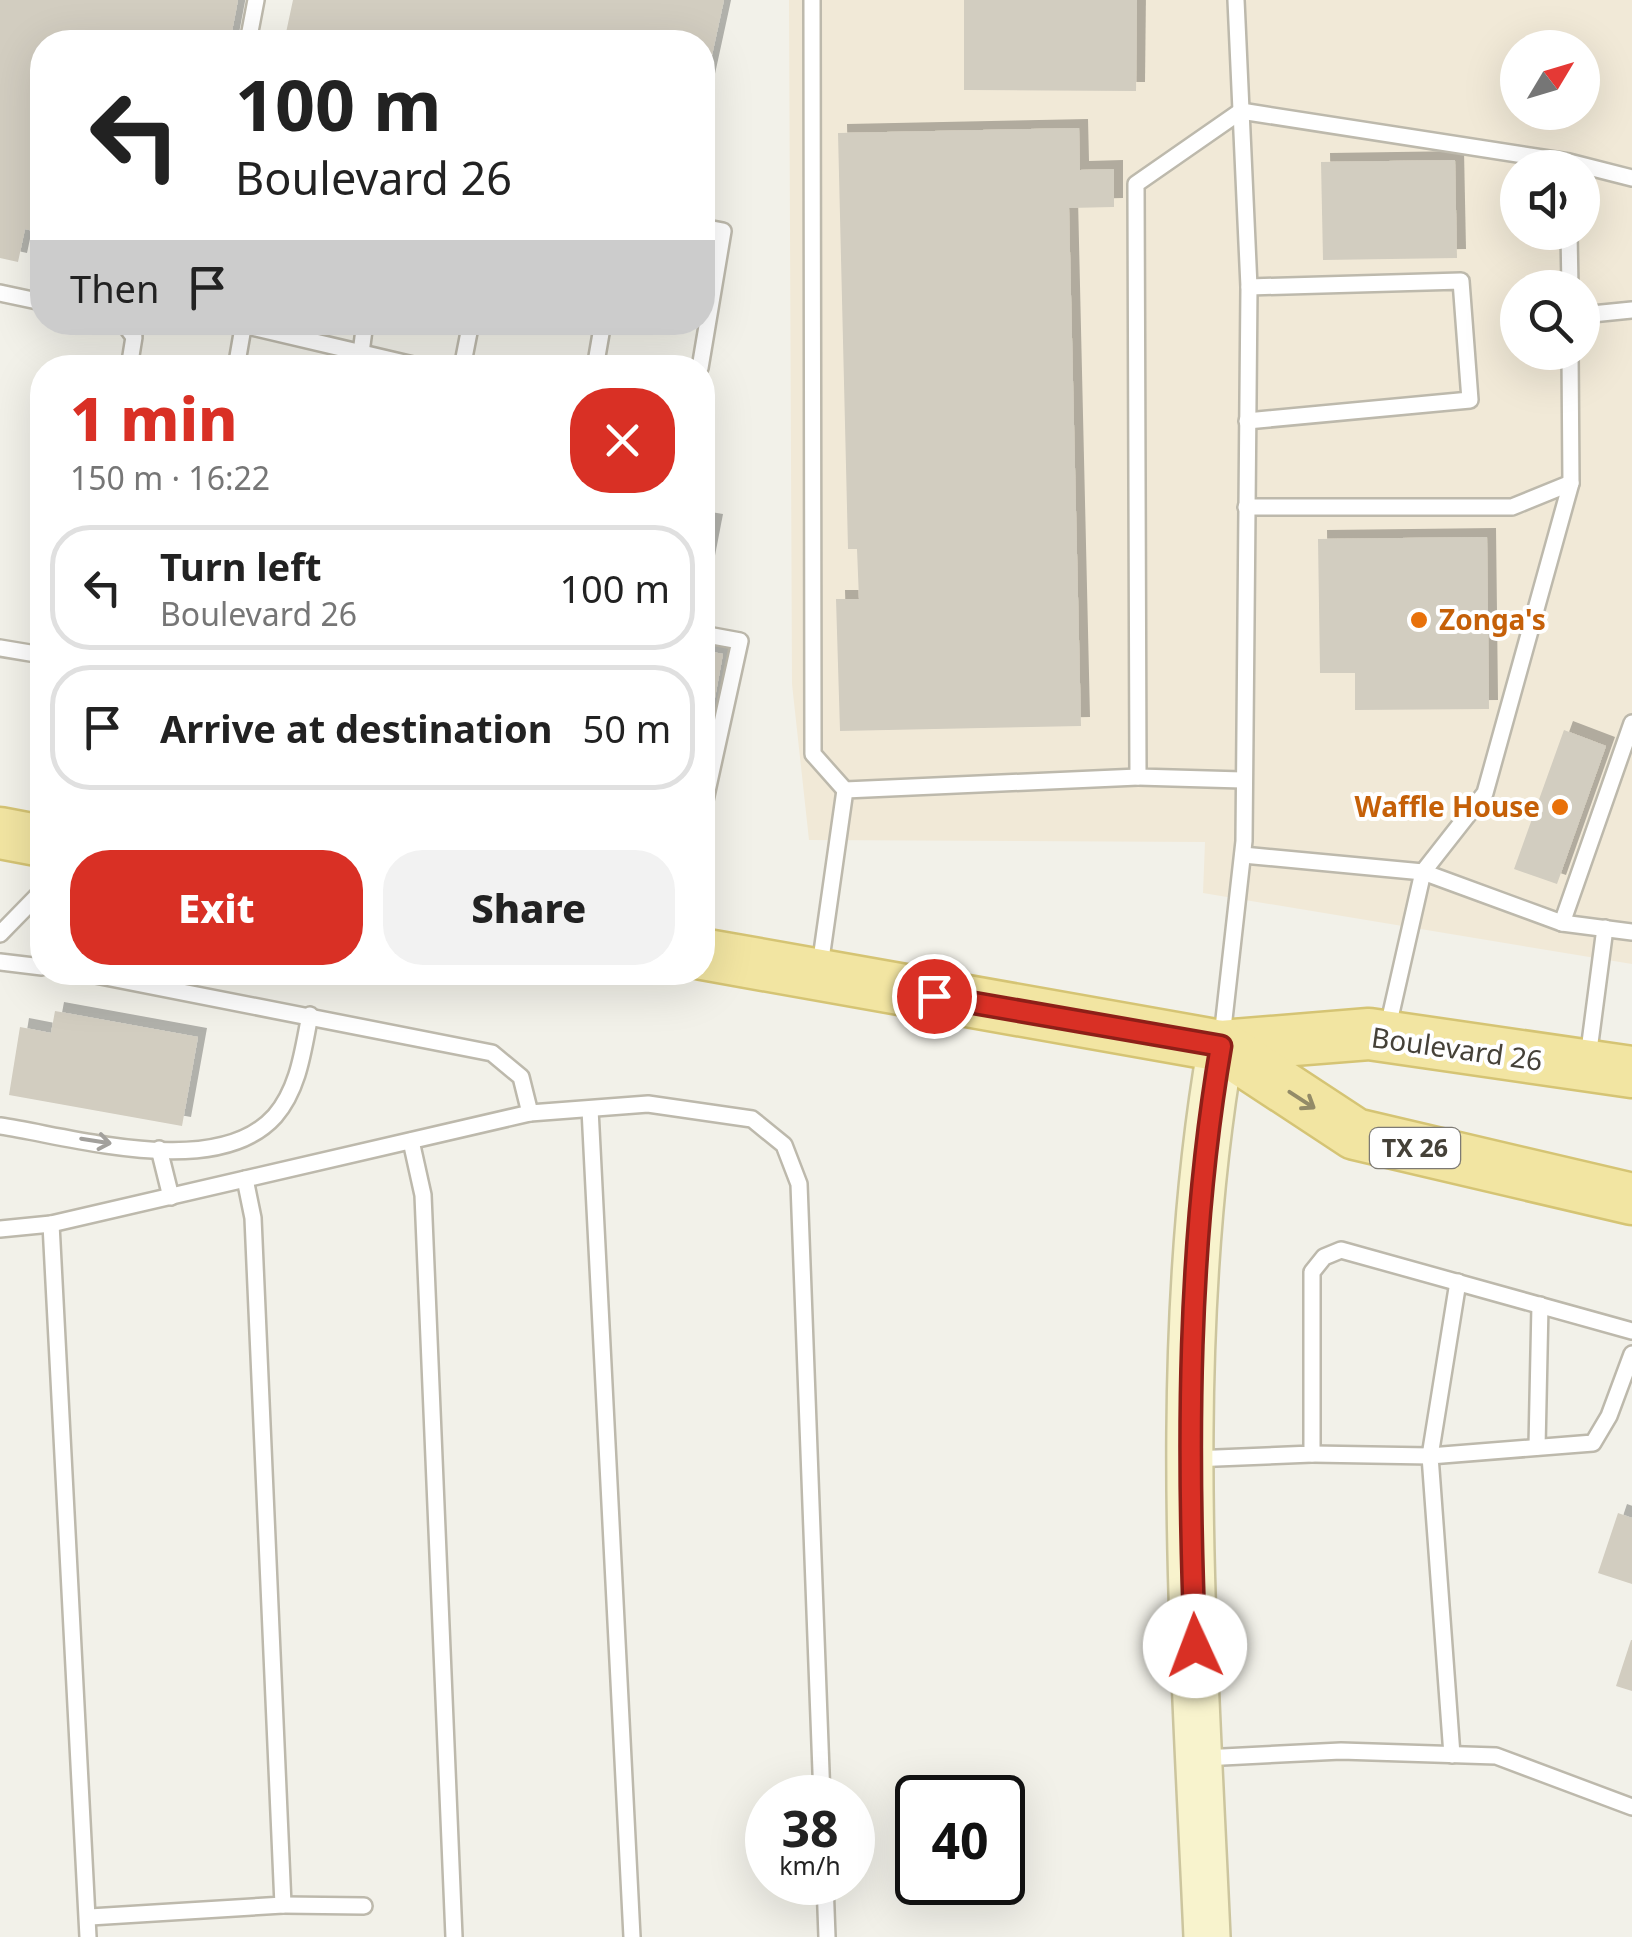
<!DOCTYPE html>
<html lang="en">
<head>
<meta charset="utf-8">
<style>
  body { margin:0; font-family:"Noto Sans",sans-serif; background:#f2f2f2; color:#222; height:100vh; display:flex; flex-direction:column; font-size:38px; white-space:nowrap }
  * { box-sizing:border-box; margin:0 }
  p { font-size:32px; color:#767676 }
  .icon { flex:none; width:55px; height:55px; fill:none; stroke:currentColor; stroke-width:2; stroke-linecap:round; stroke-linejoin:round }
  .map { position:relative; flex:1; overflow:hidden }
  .panel { position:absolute; left:30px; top:355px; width:685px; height:630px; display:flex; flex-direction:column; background:#fff; border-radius:40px; box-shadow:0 10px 40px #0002 }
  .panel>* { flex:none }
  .banner { position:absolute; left:30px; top:30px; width:685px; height:305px; border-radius:40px; box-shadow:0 10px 40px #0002; background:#fff; color:#222; overflow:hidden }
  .needle { width:65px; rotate:52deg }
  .fabs { position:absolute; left:1500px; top:30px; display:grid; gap:20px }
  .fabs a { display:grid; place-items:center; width:100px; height:100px; border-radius:50%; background:#fff; box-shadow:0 10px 40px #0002; font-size:50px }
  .speed { position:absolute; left:745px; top:1775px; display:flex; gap:20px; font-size:50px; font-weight:700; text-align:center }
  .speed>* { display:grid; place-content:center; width:130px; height:130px; border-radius:50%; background:#fff; box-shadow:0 10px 40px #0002; line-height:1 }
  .speed small { font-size:25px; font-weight:400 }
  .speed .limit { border:5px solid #111; border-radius:15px; background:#fff; color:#111 }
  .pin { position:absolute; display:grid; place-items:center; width:85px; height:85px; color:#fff; margin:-42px; border:5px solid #fff; border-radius:50%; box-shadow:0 2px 10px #0007 }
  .me { position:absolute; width:110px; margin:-55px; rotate:358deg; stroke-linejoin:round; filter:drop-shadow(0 0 8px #0008) }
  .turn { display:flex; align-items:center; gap:35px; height:210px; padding:0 40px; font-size:45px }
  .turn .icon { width:130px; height:130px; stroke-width:2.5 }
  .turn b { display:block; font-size:70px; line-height:85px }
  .then { display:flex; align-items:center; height:95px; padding:0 40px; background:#0003; gap:20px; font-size:38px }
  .round { display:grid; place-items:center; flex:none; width:105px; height:105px; border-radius:40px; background:#f2f2f2 }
  .summary { display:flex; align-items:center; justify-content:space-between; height:170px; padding:0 40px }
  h1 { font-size:60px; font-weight:800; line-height:75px; color:#d93025 }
  .button { display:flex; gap:20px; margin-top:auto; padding:20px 40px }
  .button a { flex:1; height:115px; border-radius:40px; background:#d93025; color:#fff; font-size:40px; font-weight:800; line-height:115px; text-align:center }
  .button a+a { background:#f2f2f2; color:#222 }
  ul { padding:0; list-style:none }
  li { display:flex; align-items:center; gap:30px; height:125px; margin:0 20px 15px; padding:0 20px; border:5px solid #e0e0e0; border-radius:40px }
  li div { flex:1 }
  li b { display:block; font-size:38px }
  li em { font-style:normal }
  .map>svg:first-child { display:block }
  .commercial { fill:#f1e9d7; fill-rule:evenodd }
  .building { fill:#d2cdc0; filter:url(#shadow) }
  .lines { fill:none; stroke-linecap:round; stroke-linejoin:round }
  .lane-casing { stroke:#bdb9ac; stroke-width:20 }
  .secondary-casing { stroke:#ccc59e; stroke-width:50 }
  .primary-casing { stroke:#d5c474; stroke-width:55 }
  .lane { stroke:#fff; stroke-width:15 }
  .secondary { stroke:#f8f3cd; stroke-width:45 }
  .primary { stroke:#f2e5a2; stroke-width:50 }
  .oneway { stroke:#938b68 }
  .oneway2 { stroke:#a2a09c }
  .route-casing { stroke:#8d1f18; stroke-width:25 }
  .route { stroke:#d93025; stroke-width:18 }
  .food-dot { fill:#e8710a; stroke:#fff; stroke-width:4 }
  .labels { text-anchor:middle; stroke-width:8; stroke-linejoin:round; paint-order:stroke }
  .shield { fill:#fff; stroke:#7d7a74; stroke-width:2.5 }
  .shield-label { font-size:25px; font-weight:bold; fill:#454138 }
  .food-label { font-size:28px; font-weight:bold; fill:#c56008; stroke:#fff; text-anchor:start }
  .street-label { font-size:28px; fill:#454138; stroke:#fff }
</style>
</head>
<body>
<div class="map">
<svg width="1632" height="1937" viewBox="0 0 1632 1937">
  <defs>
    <filter id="shadow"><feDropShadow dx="9" dy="-9" stdDeviation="0" flood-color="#0004"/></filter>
  </defs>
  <rect width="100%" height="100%" fill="#f2f1e9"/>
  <path class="commercial" d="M789,0H1632V964L1203,893L1205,842L809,840L792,684ZM1518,48H1582V112H1518ZM1518,168H1582V232H1518ZM1518,288H1582V352H1518Z"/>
  <g class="building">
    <path d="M0,0H238L230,42H42V233L25,229L18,262L0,258Z"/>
    <path d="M293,0H724L704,92L702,42H284Z"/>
    <path d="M964,0H1137L1136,91L964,90Z"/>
    <path d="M1079,128L1080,170L1114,169V207L1069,208L1081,726L840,731L836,599H859L857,549H848L838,133Z"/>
    <path d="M1455,160L1457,258L1323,260L1321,162Z"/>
    <path d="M702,521L714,523L704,575H702Z"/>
    <path d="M1487,537L1489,709L1355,710V673H1320L1318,539Z"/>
    <path d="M702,650L723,654L708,736L702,735Z"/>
    <path d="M1564,730L1606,746L1557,884L1514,869Z"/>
    <path d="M55,1011L198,1037L182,1126L9,1095L20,1027L51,1033Z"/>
    <path d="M1618,1513L1632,1518V1584L1598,1573Z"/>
    <path d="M1631,1640H1632V1691L1616,1686Z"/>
  </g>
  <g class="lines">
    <defs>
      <g id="lane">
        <path d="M812,0L813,754L845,790"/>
        <path d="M248,42L256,0"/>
        <path d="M1569,232L1570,288"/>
        <path d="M0,293L42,302"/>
        <path d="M1582,315L1632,310"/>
        <path d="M123,322L134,337L129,368"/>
        <path d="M243,325L426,368"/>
        <path d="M361,353L365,322"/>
        <path d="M236,368L244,322"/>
        <path d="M462,368L471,322"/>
        <path d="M595,368L603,322"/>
        <path d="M700,368L723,231L702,227"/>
        <path d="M1247,421L1470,400L1461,281L1249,287"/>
        <path d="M1246,507H1512L1571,483"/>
        <path d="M702,634L740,641L702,814"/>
        <path d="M0,648L42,655"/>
        <path d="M1242,780L1138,777L1136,184L1241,111L1569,162L1632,178"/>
        <path d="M1243,855L1423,872L1562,923L1632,932"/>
        <path d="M1562,923L1632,723"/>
        <path d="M0,934L42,891"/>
        <path d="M0,962L42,967"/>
        <path d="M820,966L845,790L1138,777"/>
        <path d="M80,972L492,1053L521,1077L530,1113"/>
        <path d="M1387,1031L1423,872L1485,793L1571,483L1570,352"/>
        <path d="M1222,1037L1244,841L1249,287L1236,0"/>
        <path d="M1588,1058L1605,928"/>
        <path d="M590,1109L632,1937"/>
        <path d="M0,1126C74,1137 217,1181 275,1116C299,1088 303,1050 310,1015"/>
        <path d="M411,1141L423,1195L454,1937"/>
        <path d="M159,1149L171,1197"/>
        <path d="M51,1224L88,1937"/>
        <path d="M0,1229L51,1224L530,1113L648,1104L752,1119L784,1145L799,1184L822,1798"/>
        <path d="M1537,1447L1540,1305"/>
        <path d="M1312,1454L1430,1456L1458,1282"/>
        <path d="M1192,1459L1312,1454V1272L1324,1257L1341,1250L1632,1331"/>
        <path d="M1452,1755L1430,1456L1593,1443L1609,1416L1632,1354"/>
        <path d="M1203,1758L1341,1751L1496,1756L1632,1807"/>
        <path d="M825,1882L827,1937"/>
        <path d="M283,1905L364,1906"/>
        <path d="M90,1917L283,1905L253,1218L245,1179"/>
      </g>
      <path id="secondary" d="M1207,1937C1194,1640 1170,1340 1221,1046"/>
      <g id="primary">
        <path d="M0,833L42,841"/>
        <path d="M702,954L1221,1046L1369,1034L1632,1072"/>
        <path d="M1221,1046L1355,1134L1632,1199"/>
      </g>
    </defs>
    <use href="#lane" class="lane-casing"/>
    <use href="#secondary" class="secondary-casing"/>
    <use href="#primary" class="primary-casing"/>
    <use href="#lane" class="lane"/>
    <use href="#secondary" class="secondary"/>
    <use href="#primary" class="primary"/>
  </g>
  <defs><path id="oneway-shaft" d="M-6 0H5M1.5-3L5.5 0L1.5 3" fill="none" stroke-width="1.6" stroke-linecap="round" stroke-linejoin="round" transform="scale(2.5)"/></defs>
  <use class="oneway" href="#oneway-shaft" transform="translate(1302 1100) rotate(33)"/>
  <use class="oneway2" href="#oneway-shaft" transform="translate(96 1141) rotate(9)"/>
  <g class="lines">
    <defs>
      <path id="route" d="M934,996L1221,1046C1187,1244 1187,1446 1195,1646"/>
    </defs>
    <use href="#route" class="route-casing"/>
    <use href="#route" class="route"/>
  </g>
  <g class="food-dot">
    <circle cx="1419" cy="620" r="10"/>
    <circle cx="1560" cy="807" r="10"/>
  </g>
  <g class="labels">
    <rect class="shield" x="1370" y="1128" width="90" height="40" rx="8"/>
    <g class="shield-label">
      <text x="1415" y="1157">TX 26</text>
    </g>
    <g class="food-label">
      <text x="1439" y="630">Zonga's</text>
      <text x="1540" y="817" text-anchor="end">Waffle House</text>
    </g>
    <g class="street-label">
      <text transform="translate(1457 1049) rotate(8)" y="10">Boulevard 26</text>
    </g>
  </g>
</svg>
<div class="fabs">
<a><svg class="needle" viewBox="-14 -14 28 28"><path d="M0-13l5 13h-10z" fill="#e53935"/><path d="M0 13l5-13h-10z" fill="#767676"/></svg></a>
<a><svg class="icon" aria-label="sound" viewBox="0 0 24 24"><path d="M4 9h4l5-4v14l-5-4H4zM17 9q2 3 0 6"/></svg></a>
<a><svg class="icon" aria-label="search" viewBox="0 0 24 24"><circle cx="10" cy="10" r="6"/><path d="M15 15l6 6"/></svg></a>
</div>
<div class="speed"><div>38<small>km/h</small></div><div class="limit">40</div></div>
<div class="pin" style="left:934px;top:996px;background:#d93025"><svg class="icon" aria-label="arrive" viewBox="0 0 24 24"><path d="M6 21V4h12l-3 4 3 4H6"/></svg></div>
<svg class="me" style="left:1195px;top:1646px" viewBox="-20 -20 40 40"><circle r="19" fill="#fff"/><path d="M0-13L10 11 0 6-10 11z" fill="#d93025"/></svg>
<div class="banner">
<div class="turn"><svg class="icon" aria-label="left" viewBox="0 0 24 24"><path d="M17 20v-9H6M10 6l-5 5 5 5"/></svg><div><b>100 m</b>Boulevard 26</div></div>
<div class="then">Then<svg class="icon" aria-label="arrive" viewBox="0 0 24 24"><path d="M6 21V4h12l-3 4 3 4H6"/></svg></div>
</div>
<section class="panel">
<div class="summary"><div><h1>1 min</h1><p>150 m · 16:22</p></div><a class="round" style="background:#d93025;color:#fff"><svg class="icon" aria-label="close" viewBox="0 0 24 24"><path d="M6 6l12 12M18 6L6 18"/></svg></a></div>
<ul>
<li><svg class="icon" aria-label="left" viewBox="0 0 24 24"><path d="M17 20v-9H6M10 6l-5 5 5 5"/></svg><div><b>Turn left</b><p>Boulevard 26</p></div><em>100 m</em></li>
<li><svg class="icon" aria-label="arrive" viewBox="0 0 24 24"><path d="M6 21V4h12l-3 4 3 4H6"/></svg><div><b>Arrive at destination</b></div><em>50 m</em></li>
</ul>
<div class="button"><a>Exit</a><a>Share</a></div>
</section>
</div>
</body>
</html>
